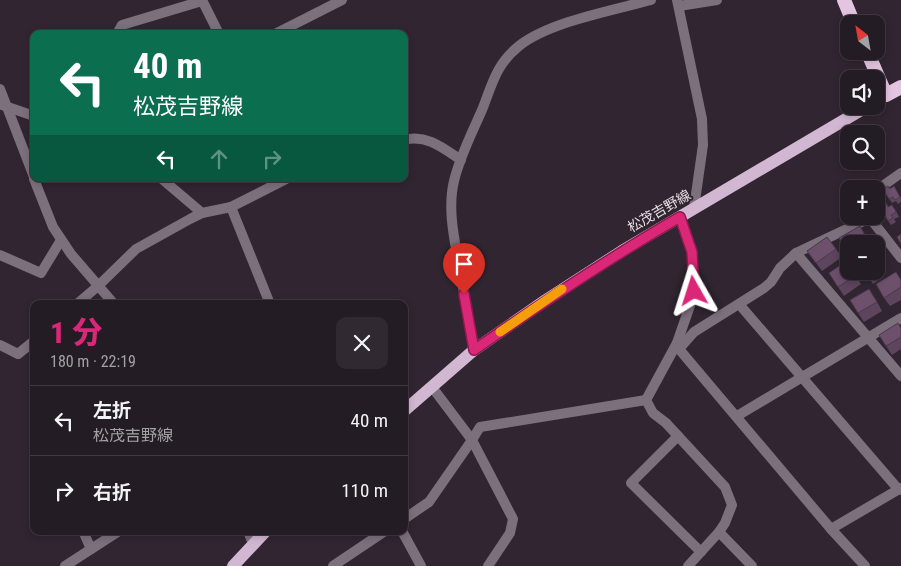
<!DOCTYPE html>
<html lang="ja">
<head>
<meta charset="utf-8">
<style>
  body { margin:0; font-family:"Roboto Condensed","Noto Sans JP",sans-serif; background:#302931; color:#f1f3f6; height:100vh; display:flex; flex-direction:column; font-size:19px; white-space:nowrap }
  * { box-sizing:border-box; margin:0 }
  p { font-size:16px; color:#a3a1a6 }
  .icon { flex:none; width:28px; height:28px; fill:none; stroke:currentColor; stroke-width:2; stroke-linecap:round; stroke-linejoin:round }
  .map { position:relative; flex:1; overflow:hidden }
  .drawer { position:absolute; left:30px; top:300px; width:378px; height:235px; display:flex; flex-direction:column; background:#241c24; border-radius:10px; box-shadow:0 2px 8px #0003,0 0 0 1px #413a41 }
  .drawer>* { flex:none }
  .hud { position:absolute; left:30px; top:30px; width:378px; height:152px; border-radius:10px; box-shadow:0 2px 8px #0003,0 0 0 1px #413a41; background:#0b6e4f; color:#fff; overflow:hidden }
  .needle { width:32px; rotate:329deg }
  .controls { position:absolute; left:840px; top:15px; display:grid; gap:10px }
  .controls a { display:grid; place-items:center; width:45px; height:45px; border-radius:10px; background:#241c24; box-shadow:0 2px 8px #0003,0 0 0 1px #413a41; font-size:25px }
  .pin { position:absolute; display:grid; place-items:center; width:42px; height:42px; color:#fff; margin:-51px -21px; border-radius:50% 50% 50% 0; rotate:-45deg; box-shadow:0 0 5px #0007 }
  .pin .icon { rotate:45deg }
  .me { position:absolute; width:55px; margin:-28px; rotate:354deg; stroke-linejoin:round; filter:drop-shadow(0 0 4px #0008) }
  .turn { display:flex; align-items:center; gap:18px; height:105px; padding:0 20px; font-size:22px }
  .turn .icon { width:65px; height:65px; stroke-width:2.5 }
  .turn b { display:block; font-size:35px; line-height:42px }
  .lanes { display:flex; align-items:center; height:48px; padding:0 20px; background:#0003; justify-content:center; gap:25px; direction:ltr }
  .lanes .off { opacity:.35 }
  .round { display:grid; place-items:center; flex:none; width:52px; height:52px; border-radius:10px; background:#302931 }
  .head { display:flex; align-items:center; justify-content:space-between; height:85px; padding:0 20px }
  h1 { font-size:30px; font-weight:800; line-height:38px; color:#db2777 }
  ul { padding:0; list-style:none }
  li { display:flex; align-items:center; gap:15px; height:70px; padding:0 20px; border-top:1px solid #413a41 }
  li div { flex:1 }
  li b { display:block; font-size:19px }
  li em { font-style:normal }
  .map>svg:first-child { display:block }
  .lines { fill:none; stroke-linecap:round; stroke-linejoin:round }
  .minor { stroke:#7d707d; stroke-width:10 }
  .primary { stroke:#d2b7d2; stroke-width:12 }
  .trunk { stroke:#e3c5e2; stroke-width:14 }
  .wall { fill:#5d455d }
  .building { fill:#6c506c; stroke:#4c384c }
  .route-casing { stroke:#8e194d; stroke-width:12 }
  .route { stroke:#db2777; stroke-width:9 }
  .slow { stroke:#f59e0b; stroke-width:9 }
  .labels { text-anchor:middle; stroke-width:4; stroke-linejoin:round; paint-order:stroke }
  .street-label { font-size:14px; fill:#e5dde4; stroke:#302530 }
</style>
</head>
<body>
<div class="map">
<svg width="901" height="566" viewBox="0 0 901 566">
  <rect width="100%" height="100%" fill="#302530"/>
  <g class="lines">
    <g class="minor">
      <path d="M202,0L219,34"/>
      <path d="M677,0L702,119L703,145L694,208"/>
      <path d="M679,6L717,0"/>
      <path d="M117,34L122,25L202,1"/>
      <path d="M275,34L342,0"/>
      <path d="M0,89L34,177"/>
      <path d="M2,105L34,116"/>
      <path d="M404,140C427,134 443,148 461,160"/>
      <path d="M34,179L53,227L71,254L114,304"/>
      <path d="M162,179L202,213"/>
      <path d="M876,204L884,185L901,173"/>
      <path d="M231,207L270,304"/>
      <path d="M680,217L692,252L695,291L677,343L646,400L653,413L666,423L725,487L732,505L725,523L719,532L688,566"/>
      <path d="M870,218L901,258"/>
      <path d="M796,253L901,376"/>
      <path d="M0,255L41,273L61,240"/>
      <path d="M77,304L98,286L136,249L190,219L202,213L231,207L286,179"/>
      <path d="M739,304L899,490"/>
      <path d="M677,343L679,349L831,529L865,566"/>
      <path d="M0,345L18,354L34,341"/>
      <path d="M679,349L694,332L764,288L771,282L780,268L796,253L870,218L871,216"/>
      <path d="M474,350C469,324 465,297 460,271C455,242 447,210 454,181C460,156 472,133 482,110C492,85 496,64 519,46C549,22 614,10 651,0"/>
      <path d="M432,387L472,440L513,519L510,533L488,566"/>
      <path d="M737,416L901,318"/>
      <path d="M678,436L631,483L701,552"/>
      <path d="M404,519L429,502L472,440L480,427L646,400"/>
      <path d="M831,529L901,488"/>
      <path d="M83,531L91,549"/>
      <path d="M248,531L253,544"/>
      <path d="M402,531L421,566"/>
      <path d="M719,532L752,566"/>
      <path d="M65,566L119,531"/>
      <path d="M333,566L385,531"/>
    </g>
    <g class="primary">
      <path d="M876,101L886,95"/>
      <path d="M404,411L474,350L546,300L622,251L868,106"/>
      <path d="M233,566L266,531"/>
    </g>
    <g class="trunk">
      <path d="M844,0L854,24"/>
      <path d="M867,51L886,95L901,87"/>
    </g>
  </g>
  <g class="wall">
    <path d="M890,188L897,191L901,198V202L898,204L896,201L892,203L889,199Z"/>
    <path d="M886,203L889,207L895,209L899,217L894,219L896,222L891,225L888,221Z"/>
    <path d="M866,234L871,244H849V253L839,238Z"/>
    <path d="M827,237L842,257L822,271L807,251Z"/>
    <path d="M876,256L886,271L880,275L882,278L873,284L865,271H876Z"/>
    <path d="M852,271L861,284L844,296L829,273Z"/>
    <path d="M901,279V300L890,306L884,298Z"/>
    <path d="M875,298L882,311L864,322L858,313Z"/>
    <path d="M901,328V349L892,355L879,335Z"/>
  </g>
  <g class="building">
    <path d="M888,186L890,189L894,186L900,197L895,200L893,197L889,199L883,189Z"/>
    <path d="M886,203L888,207L892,205L896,212L891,215L893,218L888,221L880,206Z"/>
    <path d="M860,226L866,237L855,244H849V247L846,249L839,238Z"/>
    <path d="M901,234V244L897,237Z"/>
    <path d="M827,237L836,249L816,263L807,251Z"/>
    <path d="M876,256L880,262L876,265Z"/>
    <path d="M845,262L849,267V271H852L855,276L838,287L829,273Z"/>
    <path d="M865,271H873L867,275Z"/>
    <path d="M896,272L901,280V287L884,298L876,284Z"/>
    <path d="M869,289L877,302L858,313L850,300Z"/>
    <path d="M898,323L901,328V337L886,346L879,335Z"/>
  </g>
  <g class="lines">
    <defs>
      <path id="route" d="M464,294L474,350C542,303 609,258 680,217L692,252L694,291"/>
    </defs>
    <use href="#route" class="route-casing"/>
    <use href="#route" class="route"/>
    <path class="slow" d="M500,332L562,289"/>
  </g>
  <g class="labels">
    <g class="street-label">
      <text transform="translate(659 211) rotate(-30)" y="5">松茂吉野線</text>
    </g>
  </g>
</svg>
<div class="controls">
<a><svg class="needle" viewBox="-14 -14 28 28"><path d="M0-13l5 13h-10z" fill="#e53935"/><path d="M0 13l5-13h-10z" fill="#a3a1a6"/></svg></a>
<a><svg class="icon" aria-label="sound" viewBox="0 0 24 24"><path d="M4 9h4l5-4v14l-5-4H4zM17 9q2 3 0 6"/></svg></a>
<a><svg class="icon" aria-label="search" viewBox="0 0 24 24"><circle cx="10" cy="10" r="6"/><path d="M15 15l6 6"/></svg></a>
<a>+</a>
<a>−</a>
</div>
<div class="pin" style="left:464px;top:294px;background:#d93025"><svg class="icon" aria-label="arrive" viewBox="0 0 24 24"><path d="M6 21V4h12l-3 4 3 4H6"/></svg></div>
<svg class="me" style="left:694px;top:291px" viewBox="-20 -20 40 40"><path d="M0-17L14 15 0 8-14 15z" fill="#db2777" stroke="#fff" stroke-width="4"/></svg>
<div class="hud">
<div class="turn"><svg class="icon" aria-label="left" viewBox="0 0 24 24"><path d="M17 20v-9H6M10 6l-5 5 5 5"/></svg><div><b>40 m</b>松茂吉野線</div></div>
<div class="lanes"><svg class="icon" aria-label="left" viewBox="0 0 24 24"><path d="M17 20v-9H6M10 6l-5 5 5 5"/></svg><svg class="icon off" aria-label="ahead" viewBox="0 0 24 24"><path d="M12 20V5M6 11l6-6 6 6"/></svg><svg class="icon off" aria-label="right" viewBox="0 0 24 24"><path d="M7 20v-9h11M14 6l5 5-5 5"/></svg></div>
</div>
<section class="drawer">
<div class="head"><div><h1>1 分</h1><p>180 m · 22:19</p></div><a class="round"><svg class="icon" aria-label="close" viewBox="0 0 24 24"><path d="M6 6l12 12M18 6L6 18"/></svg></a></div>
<ul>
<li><svg class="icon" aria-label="left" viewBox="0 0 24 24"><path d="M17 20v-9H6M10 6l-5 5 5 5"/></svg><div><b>左折</b><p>松茂吉野線</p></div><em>40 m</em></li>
<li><svg class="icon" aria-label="right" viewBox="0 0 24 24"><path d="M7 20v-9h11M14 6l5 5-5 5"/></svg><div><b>右折</b></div><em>110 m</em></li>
</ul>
</section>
</div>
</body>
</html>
